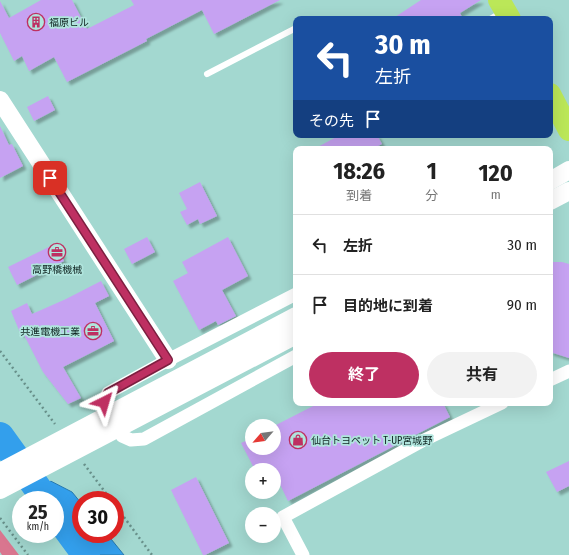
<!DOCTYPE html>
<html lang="ja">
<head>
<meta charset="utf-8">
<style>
  body { margin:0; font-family:"Fira Sans Condensed","Noto Sans JP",sans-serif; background:#f2f2f2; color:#222; height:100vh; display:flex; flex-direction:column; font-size:15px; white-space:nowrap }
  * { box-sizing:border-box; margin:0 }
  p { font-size:13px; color:#767676 }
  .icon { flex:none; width:22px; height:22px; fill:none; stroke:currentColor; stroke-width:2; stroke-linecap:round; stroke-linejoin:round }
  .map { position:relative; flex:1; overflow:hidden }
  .side { position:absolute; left:293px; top:146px; width:260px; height:260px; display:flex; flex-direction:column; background:#fff; border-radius:8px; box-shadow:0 4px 16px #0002 }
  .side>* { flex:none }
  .guide { position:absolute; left:293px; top:16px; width:260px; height:122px; border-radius:8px; box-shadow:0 4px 16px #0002; background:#1a4fa0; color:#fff; overflow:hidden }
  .needle { width:26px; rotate:242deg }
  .controls { position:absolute; left:245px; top:419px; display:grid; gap:8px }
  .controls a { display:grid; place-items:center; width:36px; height:36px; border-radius:50%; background:#fff; box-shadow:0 4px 16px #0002; font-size:20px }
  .speed { position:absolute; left:12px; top:491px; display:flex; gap:8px; font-size:20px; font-weight:700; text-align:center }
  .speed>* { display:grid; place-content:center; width:52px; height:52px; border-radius:50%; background:#fff; box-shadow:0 4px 16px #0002; line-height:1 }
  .speed small { font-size:10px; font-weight:400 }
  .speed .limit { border:6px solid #d22; background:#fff; color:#111 }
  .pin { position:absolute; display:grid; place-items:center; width:34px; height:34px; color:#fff; margin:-17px; border-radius:8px; box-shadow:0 2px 6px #0006 }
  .me { position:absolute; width:44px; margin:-22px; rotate:40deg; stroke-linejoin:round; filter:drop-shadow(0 0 3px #0008) }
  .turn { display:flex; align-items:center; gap:14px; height:84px; padding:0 16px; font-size:18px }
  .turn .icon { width:52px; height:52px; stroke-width:2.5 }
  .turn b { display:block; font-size:28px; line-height:34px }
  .then { display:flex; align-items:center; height:38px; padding:0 16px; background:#0003; gap:8px; font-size:15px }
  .eta { display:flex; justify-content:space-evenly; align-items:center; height:68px; text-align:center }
  .eta b { font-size:24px; font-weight:700; line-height:28px }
  .primary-button { display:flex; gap:8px; margin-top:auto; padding:8px 16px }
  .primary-button a { flex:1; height:46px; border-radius:24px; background:#be3062; color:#fff; font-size:16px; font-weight:700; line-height:46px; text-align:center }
  .primary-button a+a { background:#f2f2f2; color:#222 }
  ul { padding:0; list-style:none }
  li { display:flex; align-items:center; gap:12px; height:60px; padding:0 16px; border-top:1px solid #e0e0e0 }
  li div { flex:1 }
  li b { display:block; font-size:15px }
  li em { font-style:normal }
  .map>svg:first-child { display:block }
  .green { fill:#d9768f }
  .water { fill:#339fec; stroke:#287aaf }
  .pier { fill:#a3d8d0 }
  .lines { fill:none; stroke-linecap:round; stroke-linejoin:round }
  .river { stroke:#339fec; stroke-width:28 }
  .building { fill:#c6a2f2; filter:url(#shadow) }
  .path { stroke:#68908a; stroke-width:2.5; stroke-dasharray:2 3; stroke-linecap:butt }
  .lane { stroke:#fff; stroke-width:6 }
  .street { stroke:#fff; stroke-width:13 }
  .secondary { stroke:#fff; stroke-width:18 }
  .highway { stroke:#bbe758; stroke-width:22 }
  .route-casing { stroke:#7c1f40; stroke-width:10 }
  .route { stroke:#be3062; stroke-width:7 }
  .labels { text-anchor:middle; stroke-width:3.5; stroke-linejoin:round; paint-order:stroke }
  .poi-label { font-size:10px; fill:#102522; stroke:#b0e5dd; text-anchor:start }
</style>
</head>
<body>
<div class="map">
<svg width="569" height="555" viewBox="0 0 569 555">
  <defs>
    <filter id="shadow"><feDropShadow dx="3.5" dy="3.5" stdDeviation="1" flood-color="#0004"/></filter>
  </defs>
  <rect width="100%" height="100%" fill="#a3d8d0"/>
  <path class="green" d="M0,530L19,555H2L0,552Z"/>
  <path class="water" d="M0,451L2,456L72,492L81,503V534H107L124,555H96L94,552L55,518V500H36L0,466Z"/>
  <path class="pier" d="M3,453L4,454L52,480L26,494L0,469V455Z"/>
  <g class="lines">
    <g class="river">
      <path d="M0,436L46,500"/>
      <path d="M55,513L86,555"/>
    </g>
  </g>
  <g class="building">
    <path d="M41,0H72L87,29L134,5L131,0H280L214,34L202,10L146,39L147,41L67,82L54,57L29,71L22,56L14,61L0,33V1L9,18Z"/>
    <path d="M421,0H481L460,13L463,19H392Z"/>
    <path d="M48,96L55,110L34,121L27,107Z"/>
    <path d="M0,126L9,145L12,144L23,166L0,178Z"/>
    <path d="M340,135H377L382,144L372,149H314Z"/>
    <path d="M200,182L217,216L200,224L198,219L187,225L180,212L187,209L179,193Z"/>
    <path d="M147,237L155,252L132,264L124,249Z"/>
    <path d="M228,237L248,276L222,290L236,316L218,325L216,321L199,330L173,281L188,273L182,262Z"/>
    <path d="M57,243L63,255L61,256L64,261L17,285L8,267Z"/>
    <path d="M550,262H562L569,264V358L550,352Z"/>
    <path d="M101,281L109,296L95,303L114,341L63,367L81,398L68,404L43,372L23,333L21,335L11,311L27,303L32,314L66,299Z"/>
    <path d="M319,403H443L450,417L288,501L274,472V470H255L241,443L252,438V448H274V426Z"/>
    <path d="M569,461V486L557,492L546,472Z"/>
    <path d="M196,477L229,543L205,555H203L171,490Z"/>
  </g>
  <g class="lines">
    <g class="path">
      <path d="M0,351L55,424"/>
      <path d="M84,464L111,500"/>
      <path d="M115,505L152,555"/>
      <path d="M0,518L28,555"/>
    </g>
    <g class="lane">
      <path d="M490,19L502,12"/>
      <path d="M207,74L296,28"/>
    </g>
    <g class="street">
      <path d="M296,294L168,360L108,393L104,402L122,436L131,440L144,439L296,356"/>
      <path d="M550,380L569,371"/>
      <path d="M303,555L283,517L422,441L502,403"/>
    </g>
    <g class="secondary">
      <path d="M0,100L168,360"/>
      <path d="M550,181L569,170"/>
      <path d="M550,201L569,191"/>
      <path d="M0,472L296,316"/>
      <path d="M0,490L296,335"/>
    </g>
    <g class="highway">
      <path d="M499,0L510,19"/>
      <path d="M550,94L569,130"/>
    </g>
  </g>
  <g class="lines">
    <defs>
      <path id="route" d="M50,178L168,360L108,393L104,402"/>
    </defs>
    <use href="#route" class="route-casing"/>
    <use href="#route" class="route"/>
  </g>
  <defs>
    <symbol id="building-ring" viewBox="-11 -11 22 22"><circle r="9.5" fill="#b0e5dd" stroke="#be3062" stroke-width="1.5"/><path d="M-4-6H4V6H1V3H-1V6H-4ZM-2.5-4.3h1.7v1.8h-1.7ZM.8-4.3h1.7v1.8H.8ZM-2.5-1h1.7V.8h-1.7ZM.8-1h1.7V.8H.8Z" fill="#be3062"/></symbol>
    <symbol id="office-ring" viewBox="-11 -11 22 22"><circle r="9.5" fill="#b0e5dd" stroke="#be3062" stroke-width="1.5"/><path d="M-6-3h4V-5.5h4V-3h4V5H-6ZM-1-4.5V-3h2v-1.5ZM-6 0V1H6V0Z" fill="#be3062"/></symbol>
    <symbol id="shop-ring" viewBox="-11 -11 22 22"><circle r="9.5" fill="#b0e5dd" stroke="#be3062" stroke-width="1.5"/><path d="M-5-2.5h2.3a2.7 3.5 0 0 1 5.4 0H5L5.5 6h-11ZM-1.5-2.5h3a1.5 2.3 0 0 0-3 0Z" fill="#be3062"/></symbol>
  </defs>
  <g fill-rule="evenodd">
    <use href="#building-ring" x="26" y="12" width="20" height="20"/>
    <use href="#office-ring" x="47" y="242" width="20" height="20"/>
    <use href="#office-ring" x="83" y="321" width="20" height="20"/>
    <use href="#shop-ring" x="288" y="430" width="20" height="20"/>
  </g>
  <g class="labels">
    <g class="poi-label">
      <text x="49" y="26">福原ビル</text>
      <text x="57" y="273" text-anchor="middle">高野橋機械</text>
      <text x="80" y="335" text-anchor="end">共進電機工業</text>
      <text x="311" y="444">仙台トヨペット T-UP宮城野</text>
    </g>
  </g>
</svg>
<div class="controls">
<a><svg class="needle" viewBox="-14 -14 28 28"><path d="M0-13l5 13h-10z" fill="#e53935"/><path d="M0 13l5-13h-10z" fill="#767676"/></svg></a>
<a>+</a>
<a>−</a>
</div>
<div class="speed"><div>25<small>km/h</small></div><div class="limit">30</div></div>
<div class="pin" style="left:50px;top:178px;background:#d93025"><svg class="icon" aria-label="arrive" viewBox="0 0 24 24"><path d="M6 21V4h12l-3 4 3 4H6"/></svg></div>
<svg class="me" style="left:104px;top:402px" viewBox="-20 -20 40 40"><path d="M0-17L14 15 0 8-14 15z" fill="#be3062" stroke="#fff" stroke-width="4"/></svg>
<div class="guide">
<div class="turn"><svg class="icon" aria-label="left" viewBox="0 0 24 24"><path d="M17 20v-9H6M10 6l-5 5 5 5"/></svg><div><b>30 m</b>左折</div></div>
<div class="then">その先<svg class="icon" aria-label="arrive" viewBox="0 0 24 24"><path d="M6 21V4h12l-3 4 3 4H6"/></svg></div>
</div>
<section class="side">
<div class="eta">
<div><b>18:26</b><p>到着</p></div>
<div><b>1</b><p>分</p></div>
<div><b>120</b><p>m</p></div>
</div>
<ul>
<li><svg class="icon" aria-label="left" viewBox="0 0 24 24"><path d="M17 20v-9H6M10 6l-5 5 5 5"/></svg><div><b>左折</b></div><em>30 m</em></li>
<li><svg class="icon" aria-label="arrive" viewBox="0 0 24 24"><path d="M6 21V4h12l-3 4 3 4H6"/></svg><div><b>目的地に到着</b></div><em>90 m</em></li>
</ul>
<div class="primary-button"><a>終了</a><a>共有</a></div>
</section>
</div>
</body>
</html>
